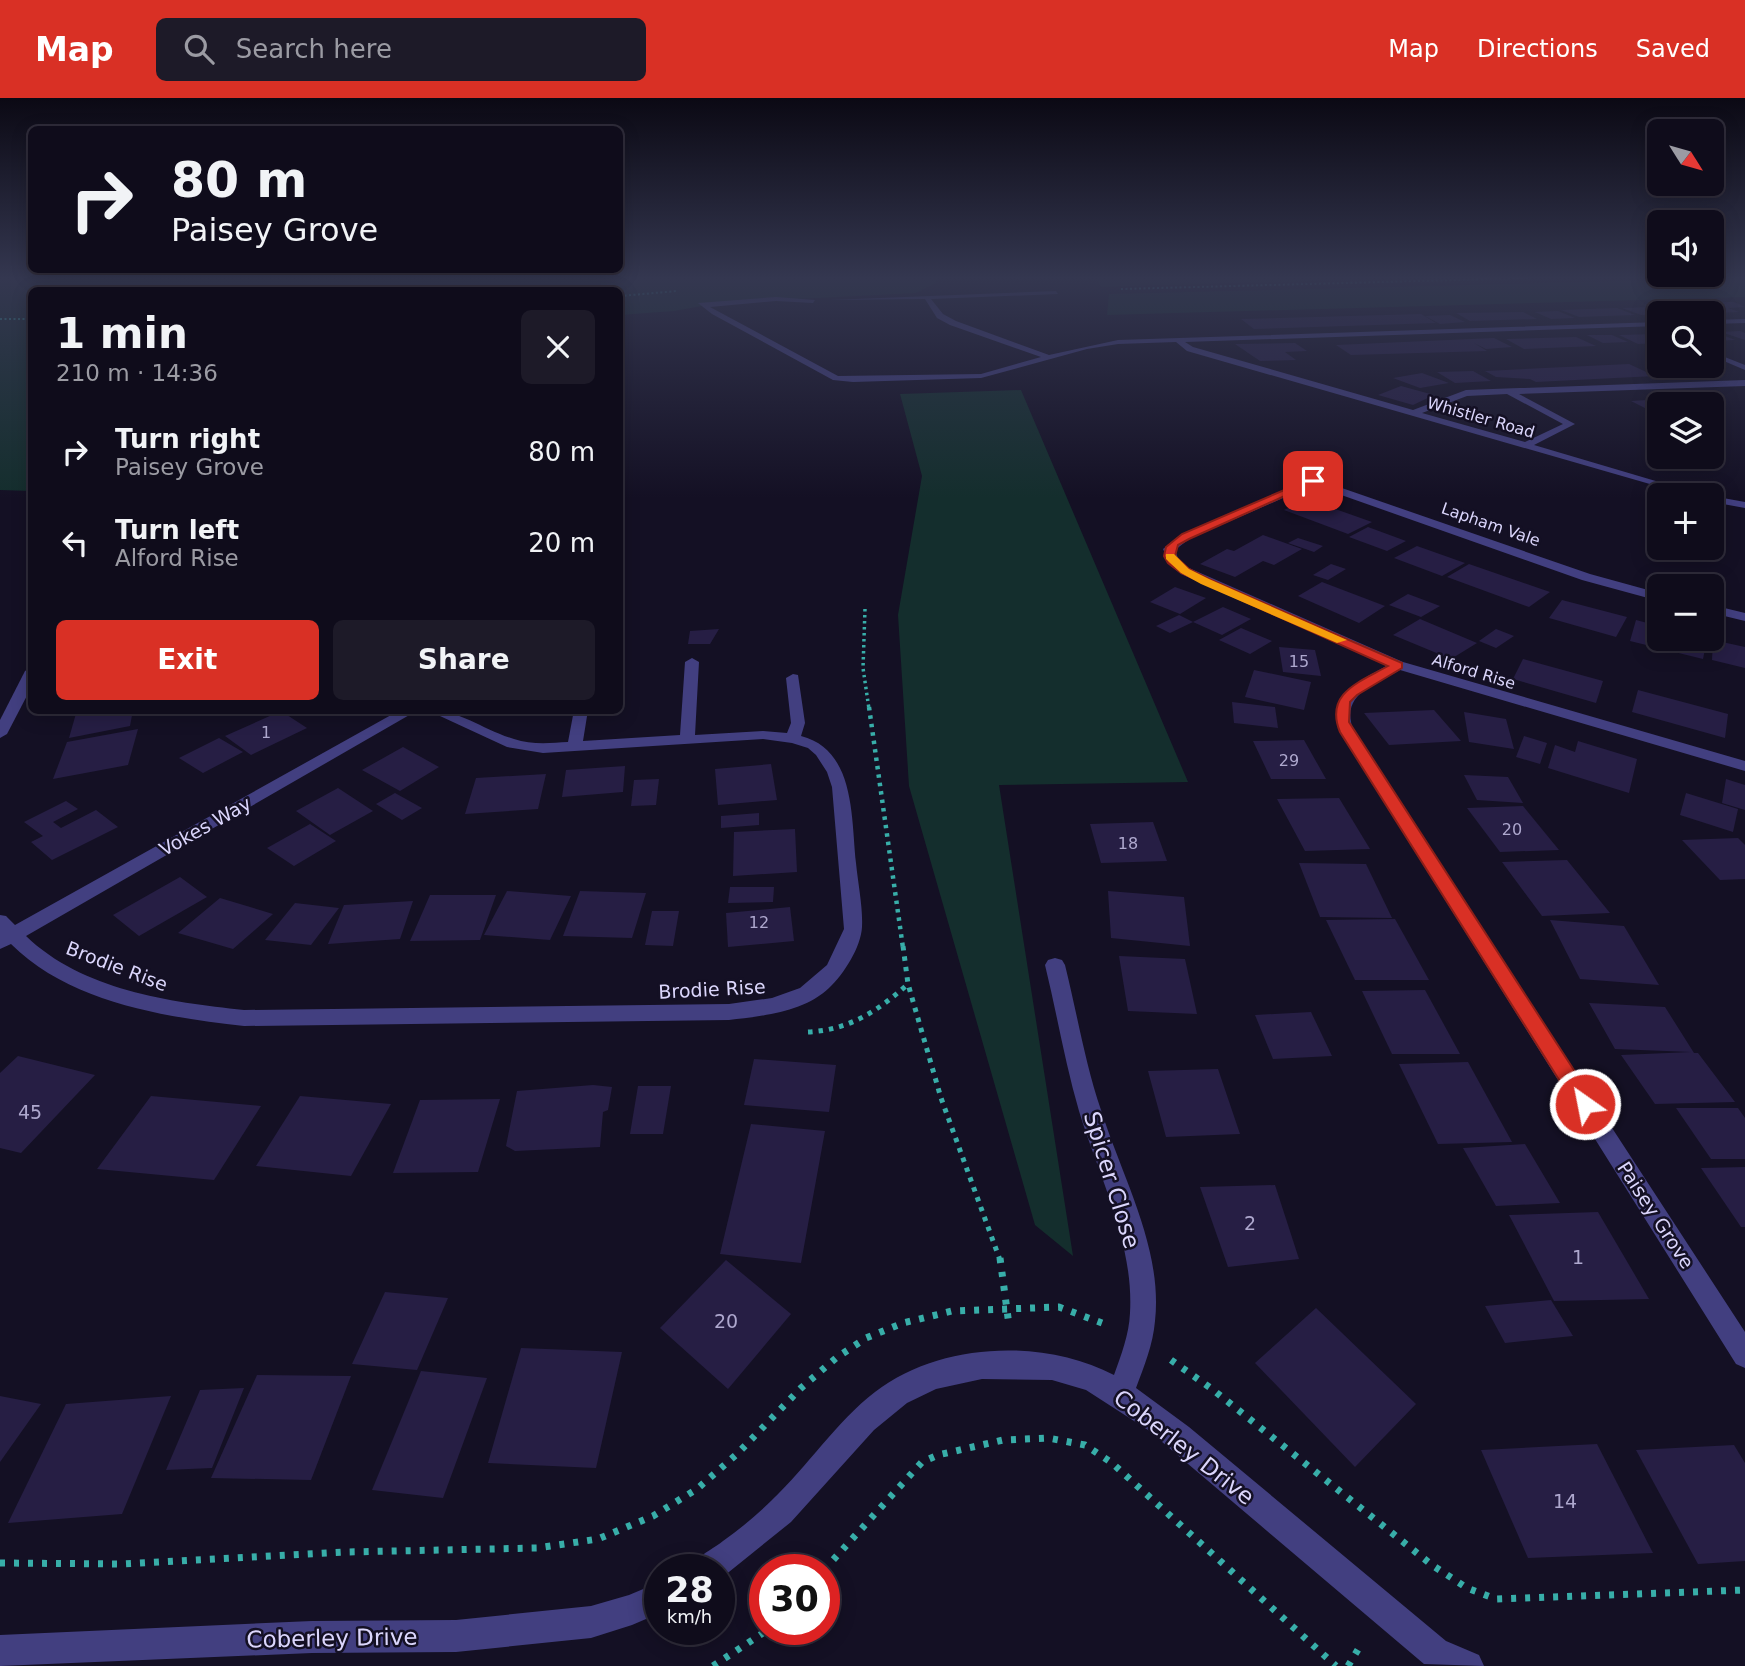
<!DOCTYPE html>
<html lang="en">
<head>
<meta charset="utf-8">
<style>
  body { margin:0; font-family:"DejaVu Sans",sans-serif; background:#1d1a28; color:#f1f3f6; height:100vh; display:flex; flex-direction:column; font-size:26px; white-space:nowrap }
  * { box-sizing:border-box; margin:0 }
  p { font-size:23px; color:#9b9ba3 }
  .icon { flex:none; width:38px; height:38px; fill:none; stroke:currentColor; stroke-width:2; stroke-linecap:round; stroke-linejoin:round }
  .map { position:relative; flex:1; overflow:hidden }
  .drawer { position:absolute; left:28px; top:189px; width:595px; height:427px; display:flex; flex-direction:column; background:#0f0c1b; border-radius:10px; box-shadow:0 4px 18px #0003,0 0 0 2px #2f2c3a }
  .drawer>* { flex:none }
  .hud { position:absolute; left:28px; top:28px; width:595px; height:147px; border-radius:10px; box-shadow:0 4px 18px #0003,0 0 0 2px #2f2c3a; background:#0f0c1b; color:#f1f3f6; overflow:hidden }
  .needle { width:46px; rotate:127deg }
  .controls { position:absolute; left:1647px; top:21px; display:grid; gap:14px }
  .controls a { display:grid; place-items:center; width:77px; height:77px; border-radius:10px; background:#0f0c1b; box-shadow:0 4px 18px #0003,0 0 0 2px #2f2c3a; font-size:35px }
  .speed { position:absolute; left:644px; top:1456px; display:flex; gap:14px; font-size:35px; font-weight:700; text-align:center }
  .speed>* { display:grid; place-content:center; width:91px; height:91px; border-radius:50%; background:#0f0c1b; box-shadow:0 4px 18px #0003,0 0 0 2px #2f2c3a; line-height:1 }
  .speed small { font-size:18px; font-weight:400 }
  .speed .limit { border:10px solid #d22; background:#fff; color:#111 }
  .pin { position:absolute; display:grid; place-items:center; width:60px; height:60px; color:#fff; margin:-30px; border-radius:14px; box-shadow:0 4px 10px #0006 }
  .me { position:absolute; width:77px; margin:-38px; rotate:327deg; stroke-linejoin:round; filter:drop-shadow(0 0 5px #0008) }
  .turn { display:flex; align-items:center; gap:24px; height:147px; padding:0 28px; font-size:32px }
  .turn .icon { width:91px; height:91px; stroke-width:2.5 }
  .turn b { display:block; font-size:49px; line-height:60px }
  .round { display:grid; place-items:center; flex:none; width:74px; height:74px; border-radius:10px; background:#1d1a28 }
  .head { display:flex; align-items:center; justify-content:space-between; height:119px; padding:0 28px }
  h1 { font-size:42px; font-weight:700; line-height:52px }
  .action { display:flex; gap:14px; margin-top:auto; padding:14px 28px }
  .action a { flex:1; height:80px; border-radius:10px; background:#d93025; color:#fff; font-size:28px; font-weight:700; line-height:80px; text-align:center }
  .action a+a { background:#1d1a28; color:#f1f3f6 }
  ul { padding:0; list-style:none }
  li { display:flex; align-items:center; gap:21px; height:91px; padding:0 28px }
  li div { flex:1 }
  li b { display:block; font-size:26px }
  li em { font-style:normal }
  header { display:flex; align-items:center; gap:42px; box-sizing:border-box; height:98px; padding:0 35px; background:#d93025; color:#fff }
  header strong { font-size:33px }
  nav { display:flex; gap:38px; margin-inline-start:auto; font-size:24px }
  .search { width:490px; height:63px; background:#1d1a28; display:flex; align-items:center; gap:18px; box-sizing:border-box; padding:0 24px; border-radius:10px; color:#9b9ba3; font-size:26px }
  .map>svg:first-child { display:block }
  .green { fill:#142e2d }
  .building { fill:#261e44 }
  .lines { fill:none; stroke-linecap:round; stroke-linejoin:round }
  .path-far4 { stroke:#38aea9; stroke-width:2; stroke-dasharray:2 2.5; stroke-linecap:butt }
  .path-far3 { stroke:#38aea9; stroke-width:3.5; stroke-dasharray:2.5 3.5; stroke-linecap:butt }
  .path-far2 { stroke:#38aea9; stroke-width:4.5; stroke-dasharray:3.5 5; stroke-linecap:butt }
  .path-far1 { stroke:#38aea9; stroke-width:5; stroke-dasharray:4.5 6; stroke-linecap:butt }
  .path { stroke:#38aea9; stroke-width:7; stroke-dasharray:5 9; stroke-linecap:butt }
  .minor { fill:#423f80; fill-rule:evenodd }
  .route { fill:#d93025; stroke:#8d1f18; stroke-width:2 }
  .slow { fill:#f59e0b }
  .labels { text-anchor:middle; stroke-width:5; stroke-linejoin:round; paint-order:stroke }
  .far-street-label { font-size:16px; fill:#dbd6fc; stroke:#141024 }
  .number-label { font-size:16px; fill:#aea8ce }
  .street-label { font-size:19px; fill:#dbd6fc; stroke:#141024 }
  .near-number-label { font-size:19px; fill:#aea8ce }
  .near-street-label { font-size:23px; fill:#dbd6fc; stroke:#141024 }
</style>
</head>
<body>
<header>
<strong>Map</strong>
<div class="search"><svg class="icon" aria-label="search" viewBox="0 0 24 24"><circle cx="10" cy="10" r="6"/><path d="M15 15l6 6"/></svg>Search here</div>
<nav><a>Map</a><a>Directions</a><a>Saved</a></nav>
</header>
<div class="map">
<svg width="1745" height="1568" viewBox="0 0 1745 1568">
  <rect width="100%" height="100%" fill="#141024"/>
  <g class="green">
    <path d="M0,180H935L936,185L916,195L719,205L674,213L620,217V192H32L31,393L0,392Z"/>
    <path d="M1096,180H1415L1101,189Z"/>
    <path d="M1745,180V199L1107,217L1109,196Z"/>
    <path d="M1021,292L1188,684L999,687L1073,1158L1035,1127L909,688L898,517L922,378L900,296Z"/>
  </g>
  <g class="building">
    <path d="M1716,204H1734L1745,209L1728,210L1739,214L1716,215L1698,208L1723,207Z"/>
    <path d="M1692,207L1711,215L1641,217L1622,210L1652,209L1659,211L1654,208Z"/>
    <path d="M1617,210L1635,217L1579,219L1561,212Z"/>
    <path d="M1558,213L1575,220L1551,221L1535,214Z"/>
    <path d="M1523,214L1537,221L1470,223L1456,215Z"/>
    <path d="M1421,216L1436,225L1254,231L1241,221Z"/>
    <path d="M1450,217L1465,224L1440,226L1425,218Z"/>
    <path d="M1740,233L1745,235V242L1721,234Z"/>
    <path d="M1712,234H1715L1735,242L1712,243Z"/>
    <path d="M1659,236V245L1638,246L1619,237Z"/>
    <path d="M1587,237H1612L1628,244L1603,245Z"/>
    <path d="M1576,239L1596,248L1524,251L1506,241Z"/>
    <path d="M1494,240L1512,249L1486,251L1474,245L1487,253L1351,257L1336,247Z"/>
    <path d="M1295,245L1307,253L1285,254L1296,262L1260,263L1235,246Z"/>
    <path d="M1629,266L1655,278L1536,284L1530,281L1496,279L1485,273Z"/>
    <path d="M1473,273L1491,283L1455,285L1437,274Z"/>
    <path d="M1422,275L1449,285L1420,290L1393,280Z"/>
    <path d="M1401,288L1434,297L1413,307L1378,297Z"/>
    <path d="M1696,299L1711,306H1659V317L1631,303Z"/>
    <path d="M1307,401L1372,424L1348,436L1284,412Z"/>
    <path d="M1368,429L1406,443L1387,453L1349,439Z"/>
    <path d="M1263,437L1302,451L1274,467L1263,463L1235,479L1200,466L1227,451L1234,453Z"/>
    <path d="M1298,440L1323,448L1314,454L1288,445Z"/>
    <path d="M1417,448L1465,465L1442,478L1394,460Z"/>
    <path d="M1331,466L1346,471L1328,482L1313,477Z"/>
    <path d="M1469,466L1550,494L1529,509L1447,479Z"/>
    <path d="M1322,484L1385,508L1359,525L1298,498Z"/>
    <path d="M1175,489L1206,500L1180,516L1150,504Z"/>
    <path d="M1408,496L1440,508L1421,519L1389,507Z"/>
    <path d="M1562,502L1627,519L1616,539L1549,520Z"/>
    <path d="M1223,509L1251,521L1222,537L1193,524Z"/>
    <path d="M1179,517L1193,524L1170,535L1156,528Z"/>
    <path d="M1420,521L1477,545L1451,561L1393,537Z"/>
    <path d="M1636,522L1659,528V541H1707L1703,561L1630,543Z"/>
    <path d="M1241,530L1272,543L1250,556L1219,542Z"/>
    <path d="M719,531L710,546H688L690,533Z"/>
    <path d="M1496,531L1514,538L1496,550L1479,543Z"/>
    <path d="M1713,542L1745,549V570L1712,562Z"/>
    <path d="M1279,549L1315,552L1321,578L1283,574Z"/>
    <path d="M1523,561L1603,583L1596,605L1513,581Z"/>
    <path d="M1254,572L1311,584L1304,612L1245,599Z"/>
    <path d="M1638,592L1728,616L1725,640L1632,614Z"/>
    <path d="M1232,604L1275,609L1278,630L1234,625Z"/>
    <path d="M77,612H133L130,628L69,640Z"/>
    <path d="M1434,612L1461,643L1389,647L1364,615Z"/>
    <path d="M281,613L307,630L251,657L225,638Z"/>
    <path d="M1464,614L1506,621L1514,651L1469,644Z"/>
    <path d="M138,631L128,667L53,681L67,644Z"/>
    <path d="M1524,638L1547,645L1540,666L1516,659Z"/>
    <path d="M219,640L243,654L203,675L179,660Z"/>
    <path d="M1304,642L1326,681H1271L1253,643Z"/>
    <path d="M1578,643L1637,661L1629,695L1548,670L1555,647L1575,654Z"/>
    <path d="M403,649L439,669L400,693L362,672Z"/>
    <path d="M771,666L777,702L718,707L715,671Z"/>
    <path d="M625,668L623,694L562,699L566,672Z"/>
    <path d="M546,676L538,711L465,716L476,680Z"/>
    <path d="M1464,677L1508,679L1523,705L1477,702Z"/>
    <path d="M659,681L656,707L631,708L634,682Z"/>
    <path d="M1726,681L1745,687V712L1722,705Z"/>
    <path d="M338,690L373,713L330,737L296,713Z"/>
    <path d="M395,695L422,710L402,722L376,706Z"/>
    <path d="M1686,695L1738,711L1733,734L1680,717Z"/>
    <path d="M1339,700L1370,751L1305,753L1277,701Z"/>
    <path d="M66,703L78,711L53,724L61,730L96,712L118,729L52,762L31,744L43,738L24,724Z"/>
    <path d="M1523,708L1559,752L1500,754L1467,710Z"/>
    <path d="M759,715V727L721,730V718Z"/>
    <path d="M1153,724L1167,763L1101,765L1090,726Z"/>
    <path d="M310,726L336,743L294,768L267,750Z"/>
    <path d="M795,731L797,774L733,778L734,734Z"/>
    <path d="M1738,740L1745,747V781L1720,782L1682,742Z"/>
    <path d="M1567,762L1610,815L1542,818L1502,764Z"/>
    <path d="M1299,765L1366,766L1392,820L1320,819Z"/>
    <path d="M180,779L207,799L139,838L113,817Z"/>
    <path d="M730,789H774L773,804L728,805Z"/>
    <path d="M507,793L571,798L550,842L484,837Z"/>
    <path d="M580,793L646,795L632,840L563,838Z"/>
    <path d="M1108,793L1184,799L1190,848L1111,840Z"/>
    <path d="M430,797H496L480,842L410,843Z"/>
    <path d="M220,800L273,816L233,851L178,835Z"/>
    <path d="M413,803L400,841L328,846L344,807Z"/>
    <path d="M295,805L339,810L311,847L265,842Z"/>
    <path d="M790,809L794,843L728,849L726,815Z"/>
    <path d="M652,813H679L673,848L645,847Z"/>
    <path d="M1395,821L1429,882H1355L1326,822Z"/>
    <path d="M1550,822L1624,828L1659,887L1580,881Z"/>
    <path d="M1119,858L1185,861L1197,916L1128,913Z"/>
    <path d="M1425,892L1460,956H1392L1362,893Z"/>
    <path d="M1589,905L1665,909L1694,955H1698L1735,1004L1655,1006L1621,957L1691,954L1615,951Z"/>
    <path d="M1311,914L1332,958L1273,961L1255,917Z"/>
    <path d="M18,958L95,977L21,1055L0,1050V975Z"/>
    <path d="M754,961L836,967L829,1014L744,1007Z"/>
    <path d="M1468,964L1512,1044L1438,1046L1399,966Z"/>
    <path d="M1218,971L1240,1036L1166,1039L1148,973Z"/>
    <path d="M593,987L612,989L608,1012L603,1014L600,1049L515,1053L506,1048L517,993Z"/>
    <path d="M638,988H671L663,1036H630Z"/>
    <path d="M151,998L261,1008L214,1082L97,1071Z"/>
    <path d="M300,998L391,1006L351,1078L256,1068Z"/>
    <path d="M500,1001L478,1074L393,1075L420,1002Z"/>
    <path d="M1676,1010H1738L1745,1020V1061H1711Z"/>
    <path d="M751,1026L825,1033L801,1165L720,1156Z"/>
    <path d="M1525,1046L1560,1105L1496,1108L1463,1050Z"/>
    <path d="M1745,1069V1129H1741L1701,1070Z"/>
    <path d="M1275,1087L1299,1161L1228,1169L1200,1089Z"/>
    <path d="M1598,1114L1649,1201L1554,1203L1509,1117Z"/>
    <path d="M726,1162L791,1216L728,1291L660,1230Z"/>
    <path d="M385,1194L448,1200L417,1272L352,1266Z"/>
    <path d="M1551,1202L1573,1238L1505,1245L1485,1208Z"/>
    <path d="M1316,1210L1416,1306L1355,1369L1255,1265Z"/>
    <path d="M521,1250L622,1254L596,1370L488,1365Z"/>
    <path d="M421,1273L487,1280L443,1400L372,1392Z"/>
    <path d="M257,1277L351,1278L311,1382L211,1380Z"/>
    <path d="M244,1290L212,1370L166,1372L200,1292Z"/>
    <path d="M0,1298L41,1306L0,1364Z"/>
    <path d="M171,1298L122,1416L8,1425L66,1306Z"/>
    <path d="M1597,1346L1653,1455L1528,1460L1481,1352Z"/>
    <path d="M1734,1347L1745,1365V1463L1698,1466L1636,1352Z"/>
  </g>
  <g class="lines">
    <g class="path-far4">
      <path d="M1121,191L1529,180"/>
      <path d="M620,198L677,193"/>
      <path d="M0,221H32"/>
    </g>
    <path class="path-far3" d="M865,511L863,570L869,611"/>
    <path class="path-far2" d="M869,609L903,850"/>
    <g class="path-far1">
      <path d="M903,848L908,886L941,1000L1000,1162"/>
      <path d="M808,934C849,932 878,913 908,886"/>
    </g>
    <g class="path">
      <path d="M1000,1160L1009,1227"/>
      <path d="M1171,1262L1212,1291L1432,1467L1467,1490L1496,1501L1745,1492"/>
      <path d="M0,1465L122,1466L347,1454L537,1450L598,1441L653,1418L697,1391L738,1355L801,1290L836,1260L866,1240L903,1225L952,1213L1059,1209L1102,1225"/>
      <path d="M824,1472L922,1364L938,1357L1003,1342L1048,1340L1085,1347L1112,1365L1336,1568"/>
      <path d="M713,1568L769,1531"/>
      <path d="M1348,1568L1362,1545"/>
    </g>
    <g class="minor">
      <path d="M1056,193L1058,196L931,201L943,216L956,223L1049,257L1118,242L1659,224V228L1185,244L1193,249L1413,312L1466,292L1745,282V288L1519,296L1575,326L1534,347L1703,397H1688L1187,253L1176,244L1118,246L1087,251L981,280L853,284L833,282L712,216L698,205L776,199L815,202L813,205L776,203L710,209L838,278L981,276L1041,259L950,227L937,220L925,201L830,202ZM1507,296L1563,326L1525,344L1422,315L1467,298Z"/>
      <path d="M1745,221V225L1712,226V222Z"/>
      <path d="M1712,254L1745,267V272L1712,258Z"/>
      <path d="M1313,380L1590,476L1659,495V503L1582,482L1313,387L1189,441L1175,452L1179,463L1189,470L1403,564L1745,663V673L1400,572C1373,588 1339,596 1354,634L1745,1234V1270L1736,1266L1340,634C1325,596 1360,583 1388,567L1181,476L1170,467L1163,451L1181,437Z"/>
      <path d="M1712,398L1745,404V410L1712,404Z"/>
      <path d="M1712,507L1745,515V523L1712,515Z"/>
      <path d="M692,560L699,564L695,637L763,633L787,635L791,625L786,580L793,576L798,577L805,625L801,638C856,652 851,721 856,765C858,786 863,809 862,829C861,849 844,876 829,890C804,914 763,918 729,922L244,928C165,919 70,905 11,846L0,851V817L6,818L15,827L400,612H418L26,838C82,892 169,904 244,912L729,906L772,900L800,890L827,867L844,831L832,689L827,674L816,657L808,650L792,645L763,641L543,655L507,649L427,612C461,612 483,632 514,641C531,647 551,645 568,644L574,612H588L583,643L680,637L685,564Z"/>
      <path d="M32,569V588L7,636L0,640V622L25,573Z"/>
      <path d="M1055,860L1062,862L1065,867C1077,915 1085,965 1101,1012C1122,1079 1163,1151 1155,1223C1153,1247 1144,1268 1136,1290L1189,1329L1446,1543L1479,1557L1484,1568L1424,1566L1148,1332L1086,1292L1052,1282L982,1281L936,1291L907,1305L874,1332L791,1424L719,1482V1472H693C694,1468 695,1465 697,1462C703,1455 716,1449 723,1443C740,1431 757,1417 772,1402C808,1368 836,1324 875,1294C940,1244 1043,1240 1114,1277C1121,1257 1129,1237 1130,1215C1134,1145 1099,1079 1079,1013C1065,965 1057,916 1045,867L1048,862Z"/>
      <path d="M660,1484V1515L632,1527L591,1540L456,1554L312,1555L0,1568V1537L312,1523L456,1522L591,1508L629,1497Z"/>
    </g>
  </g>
  <linearGradient id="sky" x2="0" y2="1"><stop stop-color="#0b0914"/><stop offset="0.45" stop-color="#343750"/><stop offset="1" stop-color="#343750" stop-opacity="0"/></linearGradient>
  <rect width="1745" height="400" fill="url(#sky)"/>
  <path class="route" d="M1310,381L1318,383L1189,441L1178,447L1175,458L1189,471L1209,481L1402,565V570L1357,597L1350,604L1349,624L1592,1000L1595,1006L1592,1012L1585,1015L1578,1012L1340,634C1324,595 1360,584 1388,568L1181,475L1168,465L1164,458L1166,449L1182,436Z"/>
  <path class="slow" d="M1166,456H1174L1189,471L1209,481L1347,542L1337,545L1201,486L1181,475L1166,461Z"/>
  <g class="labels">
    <g class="far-street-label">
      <text transform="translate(1481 319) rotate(16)" y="6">Whistler Road</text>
      <text transform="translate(1491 426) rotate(19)" y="6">Lapham Vale</text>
      <text transform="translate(1474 573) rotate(17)" y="6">Alford Rise</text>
    </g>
    <g class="number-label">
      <text x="1299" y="569">15</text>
      <text x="266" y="640">1</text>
      <text x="1289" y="668">29</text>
      <text x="1512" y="737">20</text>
      <text x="1128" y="751">18</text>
      <text x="759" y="830">12</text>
    </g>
    <g class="street-label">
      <text transform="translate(205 728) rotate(-29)" y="7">Vokes Way</text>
      <text transform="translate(117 868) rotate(21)" y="7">Brodie Rise</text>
      <text transform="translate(712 891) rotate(-3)" y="7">Brodie Rise</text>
      <text transform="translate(1656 1117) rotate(57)" y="7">Paisey Grove</text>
    </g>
    <g class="near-number-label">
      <text x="30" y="1021">45</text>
      <text x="1250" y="1132">2</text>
      <text x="1578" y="1166">1</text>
      <text x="726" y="1230">20</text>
      <text x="1565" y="1410">14</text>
    </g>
    <g class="near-street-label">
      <text transform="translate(1112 1082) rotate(73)" y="8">Spicer Close</text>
      <text transform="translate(1184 1349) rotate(38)" y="8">Coberley Drive</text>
      <text transform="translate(332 1540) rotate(-1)" y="8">Coberley Drive</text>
    </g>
  </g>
</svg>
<div class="controls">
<a><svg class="needle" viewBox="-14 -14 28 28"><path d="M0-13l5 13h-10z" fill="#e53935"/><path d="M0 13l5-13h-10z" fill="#9b9ba3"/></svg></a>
<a><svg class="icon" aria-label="sound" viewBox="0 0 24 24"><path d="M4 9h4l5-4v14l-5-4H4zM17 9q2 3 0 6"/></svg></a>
<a><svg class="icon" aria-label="search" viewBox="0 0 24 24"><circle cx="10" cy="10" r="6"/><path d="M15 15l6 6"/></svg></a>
<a><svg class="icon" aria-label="layers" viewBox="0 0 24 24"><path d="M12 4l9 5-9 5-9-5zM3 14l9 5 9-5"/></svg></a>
<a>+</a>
<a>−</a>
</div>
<div class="speed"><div>28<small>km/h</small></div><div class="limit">30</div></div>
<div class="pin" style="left:1313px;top:383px;background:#d93025"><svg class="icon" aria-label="arrive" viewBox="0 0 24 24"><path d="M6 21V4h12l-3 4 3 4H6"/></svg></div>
<svg class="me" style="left:1585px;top:1006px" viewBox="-20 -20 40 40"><circle r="17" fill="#d93025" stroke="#fff" stroke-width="3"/><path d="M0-11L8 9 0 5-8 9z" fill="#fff"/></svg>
<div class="hud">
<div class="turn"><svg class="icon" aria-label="right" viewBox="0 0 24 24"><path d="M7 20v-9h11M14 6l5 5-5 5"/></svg><div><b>80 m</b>Paisey Grove</div></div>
</div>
<section class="drawer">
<div class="head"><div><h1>1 min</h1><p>210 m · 14:36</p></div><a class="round"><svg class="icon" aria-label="close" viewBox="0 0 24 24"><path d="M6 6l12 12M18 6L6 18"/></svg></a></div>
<ul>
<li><svg class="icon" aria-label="right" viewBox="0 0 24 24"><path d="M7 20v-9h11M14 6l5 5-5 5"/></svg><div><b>Turn right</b><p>Paisey Grove</p></div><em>80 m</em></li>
<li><svg class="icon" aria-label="left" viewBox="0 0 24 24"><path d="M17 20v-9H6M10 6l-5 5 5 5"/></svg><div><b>Turn left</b><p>Alford Rise</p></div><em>20 m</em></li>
</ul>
<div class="action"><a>Exit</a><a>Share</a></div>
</section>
</div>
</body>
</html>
